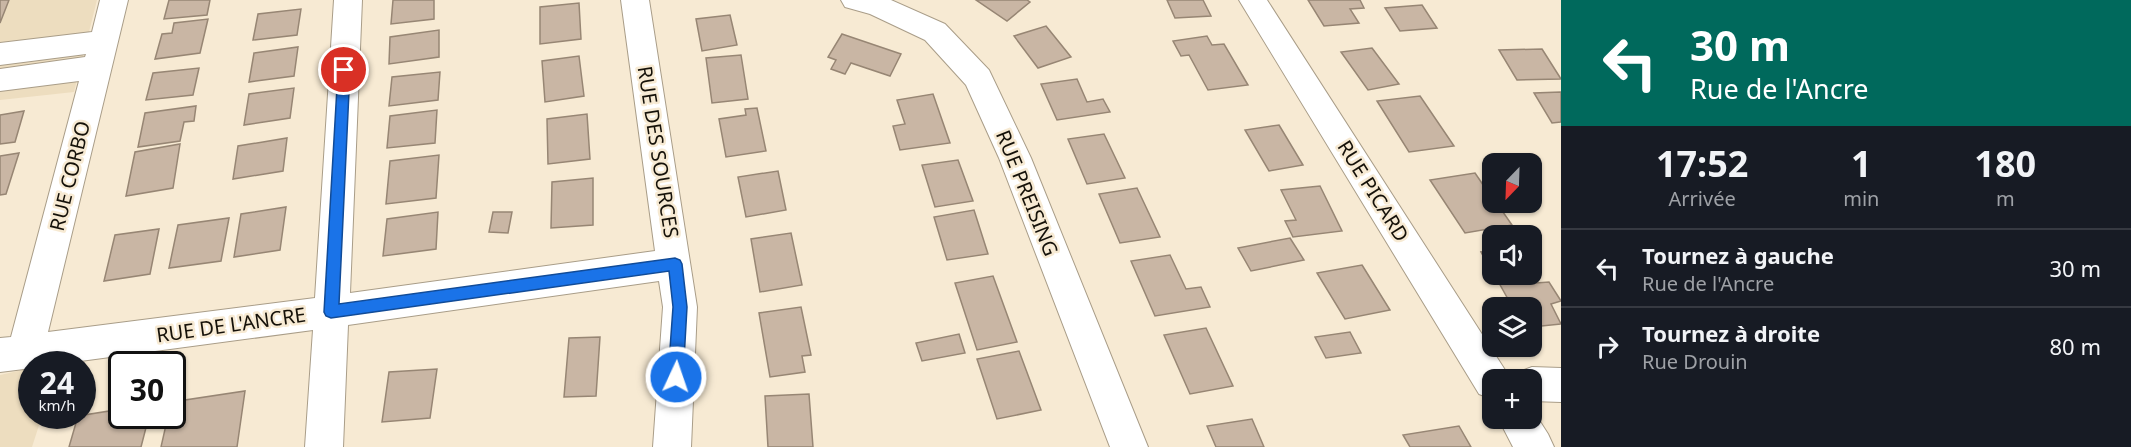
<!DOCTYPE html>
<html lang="fr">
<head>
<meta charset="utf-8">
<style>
  body { margin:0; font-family:"Noto Sans",sans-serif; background:#242831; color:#f1f3f6; height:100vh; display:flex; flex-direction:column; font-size:22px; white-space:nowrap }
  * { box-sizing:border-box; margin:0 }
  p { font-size:20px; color:#9ea1a6 }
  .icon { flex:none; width:33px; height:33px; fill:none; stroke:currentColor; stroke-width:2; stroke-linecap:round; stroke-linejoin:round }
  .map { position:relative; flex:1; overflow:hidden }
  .sheet { display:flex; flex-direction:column; background:#171b24; width:570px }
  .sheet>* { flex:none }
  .hud { background:#00695c; color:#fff; overflow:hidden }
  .needle { width:39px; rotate:203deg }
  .controls { position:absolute; left:1482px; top:153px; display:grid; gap:12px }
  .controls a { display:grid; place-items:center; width:60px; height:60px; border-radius:12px; background:#171b24; box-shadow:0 2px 4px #0004; font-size:30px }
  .speed { position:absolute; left:18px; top:351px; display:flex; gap:12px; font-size:30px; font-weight:700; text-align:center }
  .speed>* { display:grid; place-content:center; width:78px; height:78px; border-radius:50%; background:#171b24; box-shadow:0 2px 4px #0004; line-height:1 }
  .speed small { font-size:15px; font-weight:400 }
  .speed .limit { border:3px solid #111; border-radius:9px; background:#fff; color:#111 }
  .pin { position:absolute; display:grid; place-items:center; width:51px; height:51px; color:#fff; margin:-26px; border:3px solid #fff; border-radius:50%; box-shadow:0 2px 6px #0007 }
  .me { position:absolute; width:66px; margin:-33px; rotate:3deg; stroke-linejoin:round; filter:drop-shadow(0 0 4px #0008) }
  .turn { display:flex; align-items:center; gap:21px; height:126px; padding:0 30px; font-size:27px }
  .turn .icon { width:78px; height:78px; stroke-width:2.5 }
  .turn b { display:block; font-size:42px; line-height:51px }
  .eta { display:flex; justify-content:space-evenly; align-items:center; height:102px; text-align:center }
  .eta b { font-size:36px; font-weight:700; line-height:42px }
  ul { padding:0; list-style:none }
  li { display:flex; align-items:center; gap:18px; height:78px; padding:0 30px; border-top:2px solid #363941 }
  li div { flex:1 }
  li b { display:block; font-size:22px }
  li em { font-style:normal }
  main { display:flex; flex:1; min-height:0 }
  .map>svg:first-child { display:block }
  .built { fill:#edddbf }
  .building { fill:#c9b6a4; stroke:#978674; stroke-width:1.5 }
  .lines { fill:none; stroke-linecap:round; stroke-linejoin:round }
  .minor-casing { stroke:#a99d88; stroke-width:2 }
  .minor { fill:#fff; fill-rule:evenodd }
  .route { fill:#1a73e8; stroke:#114b97; stroke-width:1.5 }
  .labels { text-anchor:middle; stroke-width:5; stroke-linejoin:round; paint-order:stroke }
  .street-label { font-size:20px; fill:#151109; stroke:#f7ead3 }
</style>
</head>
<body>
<main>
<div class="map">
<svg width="1561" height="447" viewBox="0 0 1561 447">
  <rect width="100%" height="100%" fill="#f7ead3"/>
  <g class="built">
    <path d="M0,0H97L74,92L0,100Z"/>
    <path d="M31,368L32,416H42L32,447H0V375Z"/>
  </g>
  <g class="building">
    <path d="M0,0H9L0,23Z"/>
    <path d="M169,0H210L207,15L164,19Z"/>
    <path d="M393,0H434V19L391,24Z"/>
    <path d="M976,0H1027L1030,2L1007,21Z"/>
    <path d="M1167,0H1203L1211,16L1175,18Z"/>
    <path d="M1308,0H1360L1364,8L1350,9L1359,23L1324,26Z"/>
    <path d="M579,3L581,39L540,44V7Z"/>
    <path d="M1422,5L1437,28L1400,31L1385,8Z"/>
    <path d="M301,9L297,35L253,40L258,14Z"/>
    <path d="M730,15L737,45L702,51L696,19Z"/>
    <path d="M208,19L200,53L155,59L162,34L172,33L174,23Z"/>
    <path d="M1046,26L1071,57L1038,68L1014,36Z"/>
    <path d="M439,30V57L389,64L390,37Z"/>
    <path d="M842,34L901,54L890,76L851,63L845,74L831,69L836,60L828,57Z"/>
    <path d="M1207,36L1212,45L1224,44L1248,85L1208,90L1189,55L1181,56L1173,41Z"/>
    <path d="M298,47L294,76L249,82L254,53Z"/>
    <path d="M1372,48L1399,84L1368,90L1341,52Z"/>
    <path d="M1542,49L1561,79L1517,80L1499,50Z"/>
    <path d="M741,55L748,99L712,103L706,58Z"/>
    <path d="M579,56L584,96L545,102L542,61Z"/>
    <path d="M199,68L193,95L146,100L153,73Z"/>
    <path d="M440,72L438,100L389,106L392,77Z"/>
    <path d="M1077,79L1087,102L1103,99L1110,112L1057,120L1041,84Z"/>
    <path d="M294,88L290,118L244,125L249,94Z"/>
    <path d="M1561,92V122L1552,123L1534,93Z"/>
    <path d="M933,94L950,143L900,150L893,126L905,124L897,100Z"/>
    <path d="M1420,96L1454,146L1409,152L1377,101Z"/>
    <path d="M196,106L194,121L184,122L180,141L138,147L145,113Z"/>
    <path d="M757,108L766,151L726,157L719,119L746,115L745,109Z"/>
    <path d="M437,110L435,143L387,148L390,116Z"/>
    <path d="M24,111L15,142L0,144V115Z"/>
    <path d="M587,114L590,159L548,164L547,119Z"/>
    <path d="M1279,125L1303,165L1269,171L1245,130Z"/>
    <path d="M1104,134L1125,178L1087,184L1068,139Z"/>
    <path d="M287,138L283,171L233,179L238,146Z"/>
    <path d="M180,144L173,188L126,196L135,152Z"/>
    <path d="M19,153L6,194L0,195V156Z"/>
    <path d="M439,155L436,198L386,204L390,161Z"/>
    <path d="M958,160L973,201L935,207L922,165Z"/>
    <path d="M778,171L786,210L746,217L738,177Z"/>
    <path d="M1475,173L1492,198V202H1496L1512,225L1465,233L1430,180Z"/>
    <path d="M593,178V225L551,228L552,182Z"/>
    <path d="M1320,186L1342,231L1293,237L1285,221L1296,220L1281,190Z"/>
    <path d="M1137,188L1160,237L1120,243L1099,194Z"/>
    <path d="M286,207L280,250L234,257L241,214Z"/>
    <path d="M974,210L988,254L947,260L934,217Z"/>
    <path d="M438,212L436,249L383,256L387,219Z"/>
    <path d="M493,212H512L508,233L489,232Z"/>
    <path d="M229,218L221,261L169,268L178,225Z"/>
    <path d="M159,229L150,274L104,281L115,235Z"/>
    <path d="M791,233L802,285L760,292L751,239Z"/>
    <path d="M1290,238L1304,260L1251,271L1238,248Z"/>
    <path d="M1492,251V272L1481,252Z"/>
    <path d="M1170,255L1186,289L1201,287L1210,307L1155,316L1131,261Z"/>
    <path d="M1362,265L1390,310L1345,319L1317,273Z"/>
    <path d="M1494,274H1531L1536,283L1549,282L1561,301L1551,304L1561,324L1532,327V308H1513Z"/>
    <path d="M993,276L1017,342L977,350L955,283Z"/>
    <path d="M801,307L811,355L802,356L805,372L770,377L759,313Z"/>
    <path d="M1206,328L1233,386L1190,394L1164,335Z"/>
    <path d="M1350,332L1361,353L1326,358L1315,337Z"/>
    <path d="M959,334L965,353L922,361L916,343Z"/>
    <path d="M600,337L596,396L564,397L569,338Z"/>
    <path d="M1019,351L1041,410L997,419L977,359Z"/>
    <path d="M437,369L430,418L382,422L389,372Z"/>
    <path d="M245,391L237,447H161L168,416H172V402Z"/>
    <path d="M809,394L813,447H768L765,396Z"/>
    <path d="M122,409V416H149L141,447H69L78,416Z"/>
    <path d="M1252,419L1264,447H1216L1207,426Z"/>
    <path d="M1459,426L1471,447H1410L1403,435Z"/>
  </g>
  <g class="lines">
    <defs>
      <g id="minor">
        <path d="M100,0H128L48,332L315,298L334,0H362L350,293L655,251L621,0H649L697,307L691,447H653L663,307L659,281L348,325L343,447H305L313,330L58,364H32V368L0,372V338L11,337L79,81L0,91V69L85,57L86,54L0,65V43L92,32Z"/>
        <path d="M841,0H891L945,24L989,70L1031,158L1148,447H1110L999,158L966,85L925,40L870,14L845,7Z"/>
        <path d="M1239,0H1267L1505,370L1509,380H1492V399L1479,394Z"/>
        <path d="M1532,367L1561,368V402L1532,401V380H1516L1519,372Z"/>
        <path d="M1532,409L1548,434L1554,447H1513L1498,418H1532Z"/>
      </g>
    </defs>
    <use href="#minor" class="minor-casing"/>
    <use href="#minor" class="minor"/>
  </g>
  <path class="route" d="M344,66L350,70L339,304L675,258L680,260L682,264L687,307L683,377L681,382L676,384L670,382L668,377L673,307L669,271L331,318L326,316L324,312L338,70Z"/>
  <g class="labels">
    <g class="street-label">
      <text transform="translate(658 152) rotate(81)" y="7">RUE DES SOURCES</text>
      <text transform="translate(70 176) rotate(-76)" y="7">RUE CORBO</text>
      <text transform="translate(1373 191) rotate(58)" y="7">RUE PICARD</text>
      <text transform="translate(1027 193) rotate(68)" y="7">RUE PREISING</text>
      <text transform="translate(231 325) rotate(-8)" y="7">RUE DE L'ANCRE</text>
    </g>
  </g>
</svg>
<div class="controls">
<a><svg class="needle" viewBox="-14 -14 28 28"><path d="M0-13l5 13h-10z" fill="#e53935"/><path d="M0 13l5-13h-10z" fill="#9ea1a6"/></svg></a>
<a><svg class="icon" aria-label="sound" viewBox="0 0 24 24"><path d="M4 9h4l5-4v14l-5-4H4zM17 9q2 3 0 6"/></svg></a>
<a><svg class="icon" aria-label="layers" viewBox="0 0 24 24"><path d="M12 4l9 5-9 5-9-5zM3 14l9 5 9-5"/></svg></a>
<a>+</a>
</div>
<div class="speed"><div>24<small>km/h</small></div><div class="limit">30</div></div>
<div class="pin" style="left:344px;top:70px;background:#d93025"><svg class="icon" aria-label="arrive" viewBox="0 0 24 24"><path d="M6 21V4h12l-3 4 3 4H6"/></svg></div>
<svg class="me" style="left:676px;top:377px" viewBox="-20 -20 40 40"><circle r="17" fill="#1a73e8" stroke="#fff" stroke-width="3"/><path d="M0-11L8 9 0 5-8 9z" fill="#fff"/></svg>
</div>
<section class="sheet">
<div class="hud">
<div class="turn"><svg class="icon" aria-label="left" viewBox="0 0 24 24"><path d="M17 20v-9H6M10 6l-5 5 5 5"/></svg><div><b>30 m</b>Rue de l'Ancre</div></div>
</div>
<div class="eta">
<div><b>17:52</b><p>Arrivée</p></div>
<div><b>1</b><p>min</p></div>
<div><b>180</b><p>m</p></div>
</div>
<ul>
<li><svg class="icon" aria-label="left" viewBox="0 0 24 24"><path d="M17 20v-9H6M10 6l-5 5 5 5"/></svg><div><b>Tournez à gauche</b><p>Rue de l'Ancre</p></div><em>30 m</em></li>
<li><svg class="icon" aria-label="right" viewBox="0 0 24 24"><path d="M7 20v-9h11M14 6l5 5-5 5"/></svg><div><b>Tournez à droite</b><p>Rue Drouin</p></div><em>80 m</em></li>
</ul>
</section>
</main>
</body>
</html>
